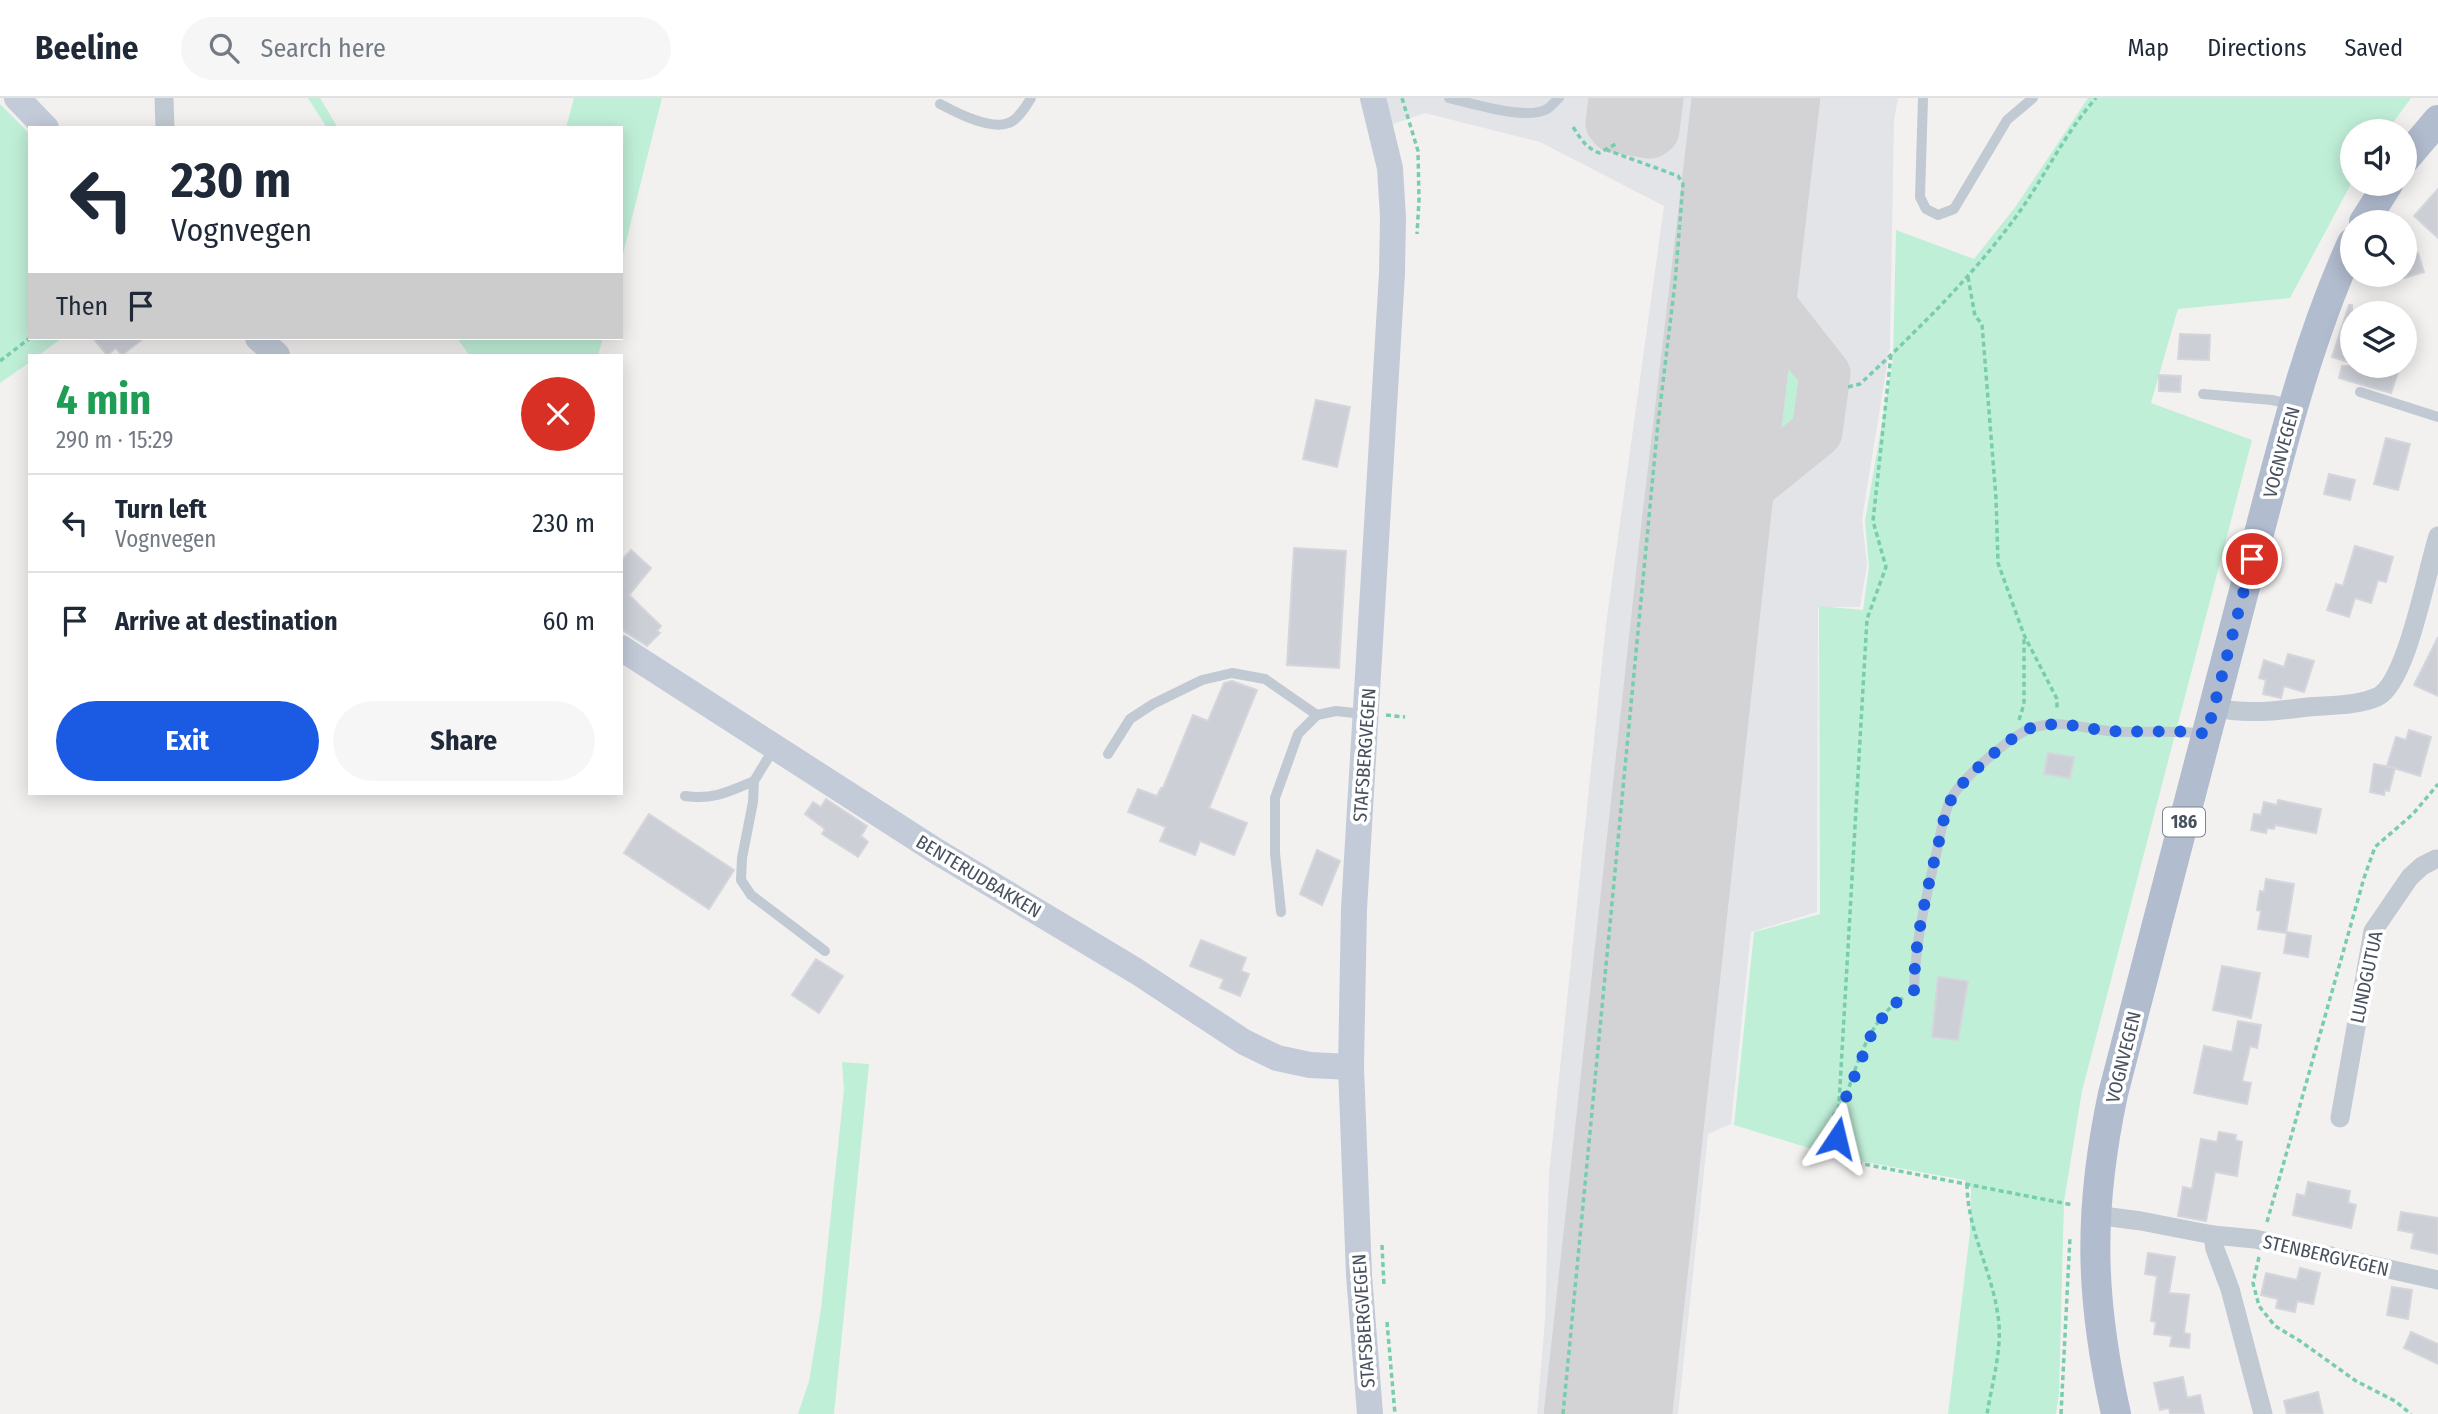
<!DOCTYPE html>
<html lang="en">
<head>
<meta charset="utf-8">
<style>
  body { margin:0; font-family:"Fira Sans Condensed",sans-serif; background:#f6f6f7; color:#1f2937; height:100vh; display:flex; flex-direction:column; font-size:26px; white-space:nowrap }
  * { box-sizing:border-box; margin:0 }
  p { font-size:23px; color:#747a83 }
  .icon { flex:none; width:38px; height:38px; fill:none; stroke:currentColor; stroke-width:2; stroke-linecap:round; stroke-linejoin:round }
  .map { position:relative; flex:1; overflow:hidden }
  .sheet { position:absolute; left:28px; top:256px; width:595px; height:441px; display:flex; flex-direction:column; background:#fff; border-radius:0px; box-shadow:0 4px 18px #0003 }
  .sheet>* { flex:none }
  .banner { position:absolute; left:28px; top:28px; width:595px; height:214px; border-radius:0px; box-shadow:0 4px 18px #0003; background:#fff; color:#1f2937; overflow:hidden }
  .tools { position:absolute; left:2340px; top:21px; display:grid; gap:14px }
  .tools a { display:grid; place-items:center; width:77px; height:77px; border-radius:50%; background:#fff; box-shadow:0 4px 18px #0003; font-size:35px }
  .pin { position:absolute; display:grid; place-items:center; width:60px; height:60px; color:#fff; margin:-30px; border:4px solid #fff; border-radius:50%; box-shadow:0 2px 7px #0007 }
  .me { position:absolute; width:77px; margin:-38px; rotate:10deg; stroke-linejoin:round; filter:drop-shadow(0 0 5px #0008) }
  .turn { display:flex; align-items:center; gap:24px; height:147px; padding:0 28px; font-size:32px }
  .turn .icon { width:91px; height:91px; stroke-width:2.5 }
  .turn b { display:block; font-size:49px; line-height:60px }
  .then { display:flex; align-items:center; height:66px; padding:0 28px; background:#0003; gap:14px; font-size:26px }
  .round { display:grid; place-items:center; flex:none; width:74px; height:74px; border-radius:37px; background:#f6f6f7 }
  .summary { display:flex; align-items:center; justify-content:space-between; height:119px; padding:0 28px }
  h1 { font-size:42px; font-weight:700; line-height:52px; color:#1e9e55 }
  .action { display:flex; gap:14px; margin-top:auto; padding:14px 28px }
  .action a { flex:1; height:80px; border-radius:42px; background:#1b5ae2; color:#fff; font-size:28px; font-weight:700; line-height:80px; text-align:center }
  .action a+a { background:#f6f6f7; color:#1f2937 }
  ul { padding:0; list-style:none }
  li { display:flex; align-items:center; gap:21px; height:98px; padding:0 28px; border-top:2px solid #e0e1e3 }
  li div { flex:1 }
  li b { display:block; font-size:26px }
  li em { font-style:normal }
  header { display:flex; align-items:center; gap:42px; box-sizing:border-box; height:98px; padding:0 35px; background:#fff; border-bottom:2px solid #e0e1e3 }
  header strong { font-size:33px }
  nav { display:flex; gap:38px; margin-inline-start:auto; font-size:24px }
  .search { width:490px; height:63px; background:#f6f6f7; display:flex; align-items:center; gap:18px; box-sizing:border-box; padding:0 24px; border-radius:38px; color:#747a83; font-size:26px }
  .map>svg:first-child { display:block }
  .airport { fill:#e2e4e8 }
  .green { fill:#c0efd8 }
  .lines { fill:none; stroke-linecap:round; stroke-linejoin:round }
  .taxiway { stroke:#d3d3d6; stroke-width:51 }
  .runway { stroke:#d3d3d6; stroke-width:128 }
  .building { fill:#cccfd6; stroke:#d5d6dc; stroke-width:2 }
  .path { stroke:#78cdad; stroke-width:3.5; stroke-dasharray:5 3.5; stroke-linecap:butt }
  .lane { stroke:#c1c9d2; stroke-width:10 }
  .street { stroke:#c1c9d2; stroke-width:19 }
  .secondary { stroke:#c3cbd9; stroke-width:26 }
  .primary { stroke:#b1bccf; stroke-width:30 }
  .route { stroke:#1b5ae2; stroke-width:12; stroke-dasharray:0 21.6 }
  .labels { text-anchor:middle; stroke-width:7; stroke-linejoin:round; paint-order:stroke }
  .shield { fill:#fff; stroke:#7f858e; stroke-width:2 }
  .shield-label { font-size:18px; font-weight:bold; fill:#48515e }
  .street-label { font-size:19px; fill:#48515e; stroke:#fff }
</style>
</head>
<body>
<header>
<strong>Beeline</strong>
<div class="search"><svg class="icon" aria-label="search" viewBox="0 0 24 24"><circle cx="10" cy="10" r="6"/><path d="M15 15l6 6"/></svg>Search here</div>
<nav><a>Map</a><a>Directions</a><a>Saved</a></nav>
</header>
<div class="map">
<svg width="2438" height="1316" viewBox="0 0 2438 1316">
  <rect width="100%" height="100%" fill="#f3f1f0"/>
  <path class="airport" d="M1383,0H1898L1894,22L1890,249L1862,421L1867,467L1860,509H1818L1817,814L1751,834L1731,1026L1708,1036L1678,1316H1537L1545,1222L1549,1076L1606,526L1664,108L1540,44L1425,15L1390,27Z"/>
  <g class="green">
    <path d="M308,0H320L338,30H327Z"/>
    <path d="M574,0H662L621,164V30H566Z"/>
    <path d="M2088,0H2411L2387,33H2352V84L2290,200L2178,211L2151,305L2252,342L2082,993L2064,1104L2059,1295L2056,1316H1948L1970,1134L1971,1090L1964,1082L1838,1059L1734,1027L1754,834L1820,816L1819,508L1863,512L1869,469L1865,423L1893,262L1896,132L1974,161L2016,108Z"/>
    <path d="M0,6L30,36V240H62L39,257H30V264L0,285Z"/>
    <path d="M1747,192L1811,270L1803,334L1722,400Z"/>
    <path d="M457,240H603L598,257H469Z"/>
    <path d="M842,964L869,966L834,1316H798L809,1283L821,1211L844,991Z"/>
  </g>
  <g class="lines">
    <g class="taxiway">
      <path d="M1614,0L1611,25L1614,29L1650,35L1654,32L1658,0"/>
      <path d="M1706,424L1817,334L1825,276L1737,164"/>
    </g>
    <path class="runway" d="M1608,1316L1706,424L1756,0"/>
  </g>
  <g class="building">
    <path d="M2438,91V140L2414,118Z"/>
    <path d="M2418,155L2424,174L2404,180V159Z"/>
    <path d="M2349,207H2352V265L2332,259Z"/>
    <path d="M2180,236L2210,237L2209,262L2178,261Z"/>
    <path d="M93,240H144L122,257L116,250L107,257Z"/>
    <path d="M2342,268H2400L2391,295L2339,280Z"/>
    <path d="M2159,277L2181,278L2180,294L2159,293Z"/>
    <path d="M1316,302L1350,309L1337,369L1303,361Z"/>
    <path d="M2386,340L2410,346L2398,392L2374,386Z"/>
    <path d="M2329,376L2355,382L2350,402L2324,396Z"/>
    <path d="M2355,448L2393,459L2386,484L2378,482L2371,505L2355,500L2349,519L2327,512L2336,486L2343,488Z"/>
    <path d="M1294,450L1346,453L1339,570L1287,567Z"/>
    <path d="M631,452L651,470L629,497L661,528L657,533L660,535L647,548L621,531V463Z"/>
    <path d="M2438,539V598L2414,587Z"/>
    <path d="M2288,556L2314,563L2304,594L2284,588L2281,600L2263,596L2266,582L2259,580L2264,562L2284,569Z"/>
    <path d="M1232,583L1257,592L1209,710L1247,725L1234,757L1200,743L1195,757L1160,743L1166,729L1128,714L1138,691L1157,698L1161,690H1163L1193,617L1208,623L1224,585Z"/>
    <path d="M2409,632L2431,639L2420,678L2387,668L2396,639L2406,642Z"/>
    <path d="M2048,655L2074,659L2070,680L2044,676Z"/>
    <path d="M2374,666L2395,670L2389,693L2385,692L2384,697L2370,694Z"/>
    <path d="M826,701L867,728L861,738L868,744L858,759L822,736L825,731L805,716L813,704L821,709Z"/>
    <path d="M2278,702L2321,711L2316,735L2275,727L2274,731L2267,730L2266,735L2251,732L2254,716L2261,717L2264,704L2277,707Z"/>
    <path d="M649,716L734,772L709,811L624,755Z"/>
    <path d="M1317,752L1340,763L1322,807L1300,796Z"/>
    <path d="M2266,781L2294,786L2286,835L2258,831L2261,813L2257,812L2260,793L2264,794Z"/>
    <path d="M2287,834L2311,838L2308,859L2284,855Z"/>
    <path d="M1201,842L1246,860L1241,873L1249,876L1240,898L1220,890L1224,881L1190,868Z"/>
    <path d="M816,861L843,878L819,915L792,897Z"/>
    <path d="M2222,868L2260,875L2251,920L2213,912Z"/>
    <path d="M1938,879L1968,883L1958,942L1932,939Z"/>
    <path d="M2238,923L2261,927L2257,950L2250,948L2242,983L2251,985L2247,1006L2194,995L2204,948L2232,954Z"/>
    <path d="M2219,1034L2236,1037L2235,1042L2242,1044L2237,1078L2215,1074L2206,1123L2178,1118L2183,1089L2192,1091L2201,1041L2217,1044Z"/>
    <path d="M2308,1084L2350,1093L2348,1105L2356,1107L2351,1130L2293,1117L2297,1096L2305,1098Z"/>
    <path d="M2401,1114L2438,1120V1156L2411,1150L2414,1135L2398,1132Z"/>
    <path d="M2148,1155L2175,1159L2169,1195L2189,1197L2184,1235L2190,1236L2189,1250L2170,1248L2172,1238L2154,1236L2156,1224L2151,1223L2157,1178L2145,1176Z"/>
    <path d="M2300,1170L2320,1175L2313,1206L2297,1203L2295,1214L2276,1210L2278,1201L2261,1197L2266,1175L2297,1182Z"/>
    <path d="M2392,1189L2412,1192L2408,1221L2387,1217Z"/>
    <path d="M2411,1234L2438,1246V1266L2404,1250Z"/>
    <path d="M2183,1279L2187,1300L2200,1297L2204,1316H2170L2169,1310L2160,1312L2154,1285Z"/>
    <path d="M2318,1294L2323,1316H2287L2284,1303Z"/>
  </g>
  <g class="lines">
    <g class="path">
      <path d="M1402,0L1418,53L1419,102L1417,136"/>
      <path d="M1573,29C1581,41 1585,49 1599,55L1616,46"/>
      <path d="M1968,179L1975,218L1982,226L1996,400L1998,465L2024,537L2057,601V612"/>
      <path d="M1891,257L1873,423L1886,469L1867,521L1837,1040L1848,1063L2073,1107"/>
      <path d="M0,263L30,240"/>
      <path d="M1848,289L1860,286C1917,233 1972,179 2018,116C2045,78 2065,35 2096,0"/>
      <path d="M1386,617L1405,619"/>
      <path d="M2019,622L2024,606V539"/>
      <path d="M1841,1013C1855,974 1866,923 1903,900"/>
      <path d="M1967,1086C1967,1131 1992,1173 1998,1218C2003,1249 1992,1285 1987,1316"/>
      <path d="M2267,1124L2364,780L2375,749L2413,716L2438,686"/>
      <path d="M1382,1147L1384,1188"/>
      <path d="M2259,1159L2253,1185L2259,1208L2275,1228L2300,1243L2356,1283L2395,1303L2411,1316"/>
      <path d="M1387,1224L1395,1316"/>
      <path d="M1563,1316L1658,325L1675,185L1683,86L1678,78L1607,52"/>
      <path d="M2061,1316L2070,1139"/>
    </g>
    <g class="lane">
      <path d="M1449,0C1471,5 1527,23 1547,11C1551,9 1555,3 1559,0"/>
      <path d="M1923,0L1920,99L1926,111L1938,117L1954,111L2007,22L2033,0"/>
      <path d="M940,6C957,15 996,36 1014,22C1020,17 1027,7 1031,0"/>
      <path d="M2360,294L2438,319"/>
      <path d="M2203,296L2272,302L2290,306"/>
      <path d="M773,652L754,683L753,704L742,760L741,782L751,797L825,853"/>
      <path d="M1108,656L1130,621L1153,606L1202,582L1232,575L1265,581L1317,617"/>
      <path d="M685,698C713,702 728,694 754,683"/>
      <path d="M1281,814L1275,755V700L1298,636L1317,617L1336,613L1363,616"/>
      <path d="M1914,893C1915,844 1926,799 1937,752C1941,735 1943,716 1951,701C1961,681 2014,634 2035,629C2060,622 2083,630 2108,633C2140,636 2172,631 2204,636"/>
    </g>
    <g class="street">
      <path d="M164,0L165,30"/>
      <path d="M2213,609C2244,617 2277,613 2308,609C2330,607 2357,608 2377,599C2407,586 2427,471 2438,438"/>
      <path d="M2340,1020L2373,833L2410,779L2422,768L2436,761"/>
      <path d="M2095,1117L2141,1123L2213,1137L2255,1141L2438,1182"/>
      <path d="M2213,1137L2215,1151L2230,1191L2263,1316"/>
    </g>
    <g class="secondary">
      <path d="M17,0L46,30"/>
      <path d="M258,240L277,257"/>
      <path d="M621,550L936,753L1136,873L1244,944L1277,960L1310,967L1351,969"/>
      <path d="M1370,1316L1359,1177L1351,969L1354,811L1392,175L1393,119L1390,70L1373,0"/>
    </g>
    <g class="primary">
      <path d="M2404,62L2438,22"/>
      <path d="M2364,124L2388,86"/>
      <path d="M2116,1316C2090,1200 2088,1113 2113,996C2157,827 2200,658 2245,489C2276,373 2302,255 2352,145"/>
    </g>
  </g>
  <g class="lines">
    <path class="route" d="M1837,1040L1838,1019L1874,930L1894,906L1914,893C1914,844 1926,798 1937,751C1942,734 1943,715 1952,700C1962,681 2011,637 2031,630C2058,621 2084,631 2111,633C2143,635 2175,631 2207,636L2252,461"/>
  </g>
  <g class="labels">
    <rect class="shield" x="2163" y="709.5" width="42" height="29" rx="5"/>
    <g class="shield-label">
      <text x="2184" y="730">186</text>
    </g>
    <g class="street-label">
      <text transform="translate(2281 354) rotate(-75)" y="7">VOGNVEGEN</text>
      <text transform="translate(1364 657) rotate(-86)" y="7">STAFSBERGVEGEN</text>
      <text transform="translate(979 778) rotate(31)" y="7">BENTERUDBAKKEN</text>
      <text transform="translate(2366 879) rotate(-78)" y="7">LUNDGUTUA</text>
      <text transform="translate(2123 959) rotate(-76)" y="7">VOGNVEGEN</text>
      <text transform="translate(2326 1157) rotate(13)" y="7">STENBERGVEGEN</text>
      <text transform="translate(1363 1223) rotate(-94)" y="7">STAFSBERGVEGEN</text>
    </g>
  </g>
</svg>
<div class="tools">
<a><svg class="icon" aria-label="sound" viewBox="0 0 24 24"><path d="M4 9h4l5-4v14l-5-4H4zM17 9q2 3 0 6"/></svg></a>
<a><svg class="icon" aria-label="search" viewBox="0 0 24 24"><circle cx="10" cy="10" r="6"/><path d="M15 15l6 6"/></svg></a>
<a><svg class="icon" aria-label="layers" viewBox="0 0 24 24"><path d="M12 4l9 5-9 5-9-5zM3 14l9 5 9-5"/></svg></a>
</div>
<div class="pin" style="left:2252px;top:461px;background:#d93025"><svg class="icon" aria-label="arrive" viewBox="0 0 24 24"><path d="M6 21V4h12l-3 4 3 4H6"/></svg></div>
<svg class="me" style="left:1837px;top:1040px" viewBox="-20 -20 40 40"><path d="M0-17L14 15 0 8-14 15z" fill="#1b5ae2" stroke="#fff" stroke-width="4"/></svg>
<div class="banner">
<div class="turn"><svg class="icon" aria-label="left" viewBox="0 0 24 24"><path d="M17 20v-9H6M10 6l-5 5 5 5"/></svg><div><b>230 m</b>Vognvegen</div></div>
<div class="then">Then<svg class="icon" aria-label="arrive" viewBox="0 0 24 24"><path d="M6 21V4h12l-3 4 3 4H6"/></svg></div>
</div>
<section class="sheet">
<div class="summary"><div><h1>4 min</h1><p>290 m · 15:29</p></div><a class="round" style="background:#d93025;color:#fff"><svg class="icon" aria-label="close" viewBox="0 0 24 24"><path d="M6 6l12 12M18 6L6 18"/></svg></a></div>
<ul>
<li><svg class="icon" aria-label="left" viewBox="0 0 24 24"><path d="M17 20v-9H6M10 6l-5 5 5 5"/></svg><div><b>Turn left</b><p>Vognvegen</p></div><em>230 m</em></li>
<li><svg class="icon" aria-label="arrive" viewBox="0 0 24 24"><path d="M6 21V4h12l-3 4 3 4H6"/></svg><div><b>Arrive at destination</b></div><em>60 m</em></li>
</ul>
<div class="action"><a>Exit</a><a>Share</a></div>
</section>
</div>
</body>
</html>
